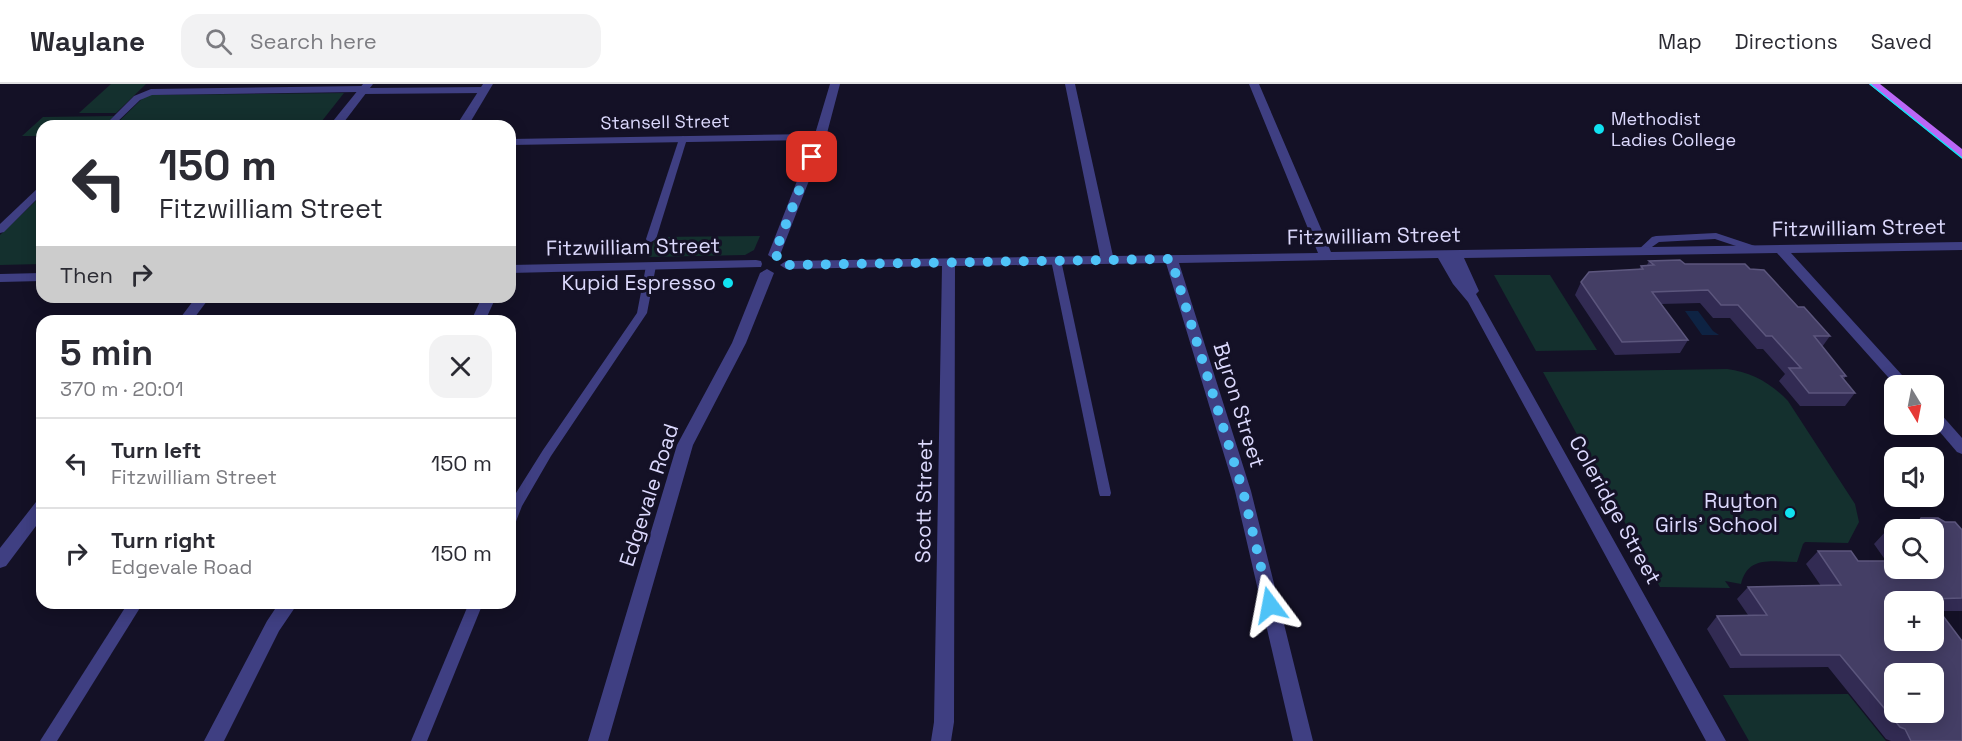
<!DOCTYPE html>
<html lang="en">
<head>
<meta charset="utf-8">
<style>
  body { margin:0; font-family:"Space Grotesk",sans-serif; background:#f2f2f3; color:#2b2b33; height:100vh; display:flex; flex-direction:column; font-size:22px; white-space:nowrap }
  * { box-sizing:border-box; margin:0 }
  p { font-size:20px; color:#7c7c81 }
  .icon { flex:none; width:33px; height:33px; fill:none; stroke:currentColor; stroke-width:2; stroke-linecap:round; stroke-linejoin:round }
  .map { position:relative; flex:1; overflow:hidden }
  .drawer { position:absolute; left:36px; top:231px; width:480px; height:294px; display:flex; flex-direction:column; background:#fff; border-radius:18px; box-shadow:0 3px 15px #0003 }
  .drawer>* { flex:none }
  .banner { position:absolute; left:36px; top:36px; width:480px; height:183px; border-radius:18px; box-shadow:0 3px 15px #0003; background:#fff; color:#2b2b33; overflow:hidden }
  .needle { width:39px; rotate:170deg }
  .controls { position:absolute; left:1884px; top:291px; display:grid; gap:12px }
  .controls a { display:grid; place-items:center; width:60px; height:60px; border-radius:12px; background:#fff; box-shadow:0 3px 15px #0003; font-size:30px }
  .pin { position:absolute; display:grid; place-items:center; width:51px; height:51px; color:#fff; margin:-26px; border-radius:12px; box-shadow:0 3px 9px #0006 }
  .me { position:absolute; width:66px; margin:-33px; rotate:347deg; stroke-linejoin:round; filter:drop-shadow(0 0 4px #0008) }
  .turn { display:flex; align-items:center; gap:21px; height:126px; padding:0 24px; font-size:27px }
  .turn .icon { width:78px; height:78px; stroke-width:2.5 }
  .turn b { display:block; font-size:42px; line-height:51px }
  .then { display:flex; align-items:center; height:57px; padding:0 24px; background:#0003; gap:12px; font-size:22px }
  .round { display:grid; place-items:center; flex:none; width:63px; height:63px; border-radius:18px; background:#f2f2f3 }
  .overview { display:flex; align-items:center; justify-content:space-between; height:102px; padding:0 24px }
  h1 { font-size:36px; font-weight:600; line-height:45px }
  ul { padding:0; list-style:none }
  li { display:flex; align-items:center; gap:18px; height:90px; padding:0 24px; border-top:2px solid #e1e1e2 }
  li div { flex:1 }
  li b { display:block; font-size:22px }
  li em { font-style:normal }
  header { display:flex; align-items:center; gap:36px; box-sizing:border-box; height:84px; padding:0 30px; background:#fff; border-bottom:2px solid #e1e1e2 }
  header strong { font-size:28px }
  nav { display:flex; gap:33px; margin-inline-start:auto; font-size:21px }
  .search { width:420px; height:54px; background:#f2f2f3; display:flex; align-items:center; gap:15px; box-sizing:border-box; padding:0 21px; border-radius:18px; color:#7c7c81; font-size:22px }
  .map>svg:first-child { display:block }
  .green { fill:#14302e }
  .water { fill:#0e2343 }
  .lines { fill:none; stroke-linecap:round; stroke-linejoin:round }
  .lane { fill:#3f3f82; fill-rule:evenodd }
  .street { fill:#3f3f82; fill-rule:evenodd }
  .primary { fill:#bb67f6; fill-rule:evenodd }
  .tram { stroke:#11e2f1; stroke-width:1.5 }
  .wall { fill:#322b53; fill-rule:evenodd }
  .building { fill:#443e65; stroke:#5c567d; stroke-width:1.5; fill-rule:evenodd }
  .route { stroke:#4fc3f7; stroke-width:10; stroke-dasharray:0 18 }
  .poi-dot { fill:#11e2f1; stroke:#141126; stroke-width:2 }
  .labels { text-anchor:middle; stroke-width:6; stroke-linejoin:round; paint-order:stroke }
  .far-poi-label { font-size:18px; fill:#dcd9fd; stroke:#141126; text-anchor:start }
  .far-street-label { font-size:18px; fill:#dcd9fd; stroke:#141126 }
  .street-label { font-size:21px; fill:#dcd9fd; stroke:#141126 }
  .poi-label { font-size:21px; fill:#dcd9fd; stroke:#141126; text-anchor:end }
</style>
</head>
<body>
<header>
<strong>Waylane</strong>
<div class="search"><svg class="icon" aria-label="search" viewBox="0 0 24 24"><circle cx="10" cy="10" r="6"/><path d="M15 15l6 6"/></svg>Search here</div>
<nav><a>Map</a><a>Directions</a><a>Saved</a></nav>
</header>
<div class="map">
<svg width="1962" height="657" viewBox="0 0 1962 657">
  <rect width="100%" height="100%" fill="#141126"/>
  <g class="green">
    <path d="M111,0H146L116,29H79Z"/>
    <path d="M344,9L318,42H114L146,11Z"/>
    <path d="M114,32L104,42H42V52H22L43,33Z"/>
    <path d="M42,111V180L0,181V151Z"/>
    <path d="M760,152L754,166L745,171L649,173L655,153Z"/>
    <path d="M1494,191H1550L1597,266L1536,267Z"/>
    <path d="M1727,285C1751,288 1771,299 1788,317L1855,420L1859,438L1848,459L1805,458L1803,460L1797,478C1772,478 1748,471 1741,500L1725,497L1730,504L1660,503L1543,288Z"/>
    <path d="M1848,610L1886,657H1749L1723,611Z"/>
  </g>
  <path class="water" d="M1685,227H1698L1713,247L1719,251H1702Z"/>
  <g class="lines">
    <g class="lane">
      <path d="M364,2L368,4L485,3L489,6L485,9L362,10L358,8L152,11L140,16L113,42H104L134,12L151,5Z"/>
      <path d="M683,52L687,55L656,155L651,158L647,157L646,155L679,55Z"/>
      <path d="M42,102V110L4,148L0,149V140L39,103Z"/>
      <path d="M1716,149L1758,163L1759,165L1754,168L1715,155L1659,158L1642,170L1637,167L1652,153L1656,152Z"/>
      <path d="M1056,173L1061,176L1111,409L1110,412H1100L1099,409L1051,176Z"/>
      <path d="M651,179L656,182L647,229L551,372L522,422L515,440L510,441L511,417L543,366L637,229L646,182Z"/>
      <path d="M128,519H143L57,657H40Z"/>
      <path d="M469,519H483L427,657H411Z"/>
    </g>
    <g class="street">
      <path d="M363,0H373L341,42H329Z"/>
      <path d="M483,0H493L468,42H456Z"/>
      <path d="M830,0H840L826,53L780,171L774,175L768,171L813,56L510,61V55L815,50Z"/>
      <path d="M1065,0H1075L1113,172L1318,169L1249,0H1259L1331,168L1962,158V166L1791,169L1912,302H1896L1777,169L1464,174L1479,207L1476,210L1726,657H1706L1468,218L1453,200L1438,174L1179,179L1251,407L1313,657H1293L1235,407L1166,179L955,182L954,638L951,657H931L934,638L942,182L786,185L780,181L786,177L1100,172Z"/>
      <path d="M756,176L761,177L762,180L761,183L510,189V181Z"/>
      <path d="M767,185L774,189L746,259L693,361L608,657H588L677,361L732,259L760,189Z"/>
      <path d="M42,189V197L0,198V190Z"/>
      <path d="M196,213H210L192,237H178Z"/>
      <path d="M482,213H496L485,237H471Z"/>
      <path d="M1934,327L1939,328L1962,354V370L1957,368L1933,340Z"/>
      <path d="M42,416V434L6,482L0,484V464L36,418Z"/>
      <path d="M279,519H298L279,547L224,657H204L267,537Z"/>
    </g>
    <path class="primary" d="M1869,0H1880L1962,65V74Z"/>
    <path class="tram" d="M1870,0L1962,74"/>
  </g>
  <g class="wall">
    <path d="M1649,177L1750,185L1798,223L1830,252L1822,263L1846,292L1844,295L1855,309L1845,322H1800L1779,297L1785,290L1763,265H1757L1730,234H1713L1700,219L1661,220L1688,256L1680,269L1615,271L1575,211L1581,198L1639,185L1641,182L1647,181Z"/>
    <path d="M1921,434L1962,446V527H1939L1962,657H1891L1886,655L1828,583L1730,584L1707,545L1717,532L1748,531L1737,515L1748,503L1821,502L1806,480L1818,467L1858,477H1886L1874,460L1886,447H1894V484H1934V446H1910ZM1894,518H1934V556Z"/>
  </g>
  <g class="building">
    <path d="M1680,176L1685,180H1745L1750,185L1764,186L1798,223H1804L1830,252H1814L1846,292H1841L1855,309H1809L1789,284H1801L1772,252H1766L1738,221H1721L1708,206L1652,208L1688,256L1622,258L1581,198L1589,188L1643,185L1641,182L1654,181L1649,177Z"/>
    <path d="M1921,434H1938L1945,438H1955L1962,446V514L1929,515L1931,518H1894V556H1934V520L1962,557V657H1911L1905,645L1900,643L1840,571H1741L1717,532L1767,531L1748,503L1841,501L1818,467H1851L1858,477H1894V484H1934V446H1917L1916,444ZM1894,590H1934V628H1894Z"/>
    <path d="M1886,447H1894V459Z"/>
  </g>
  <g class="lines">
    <path class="route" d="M812,73L774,171L783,174L786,181L1171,175L1243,407L1270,521"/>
  </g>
  <g class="poi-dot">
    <circle cx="1599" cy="45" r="6"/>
    <circle cx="728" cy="199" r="6"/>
    <circle cx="1790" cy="429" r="6"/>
  </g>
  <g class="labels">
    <g class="far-poi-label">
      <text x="1611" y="41">Methodist<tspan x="1611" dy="21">Ladies College</tspan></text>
    </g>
    <g class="far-street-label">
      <text transform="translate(665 38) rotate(-1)" y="6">Stansell Street</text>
    </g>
    <g class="street-label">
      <text transform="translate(1859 144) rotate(-1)" y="7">Fitzwilliam Street</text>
      <text transform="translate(1374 152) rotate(-1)" y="7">Fitzwilliam Street</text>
      <text transform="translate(633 163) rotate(-1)" y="7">Fitzwilliam Street</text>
      <text transform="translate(1239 321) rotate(73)" y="7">Byron Street</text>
      <text transform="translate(649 411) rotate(-72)" y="7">Edgevale Road</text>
      <text transform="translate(924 417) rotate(-89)" y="7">Scott Street</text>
      <text transform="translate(1615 426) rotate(61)" y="7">Coleridge Street</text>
    </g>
    <g class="poi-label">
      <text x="716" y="206">Kupid Espresso</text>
      <text x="1778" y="424">Ruyton<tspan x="1778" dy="24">Girls' School</tspan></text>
    </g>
  </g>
</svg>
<div class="controls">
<a><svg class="needle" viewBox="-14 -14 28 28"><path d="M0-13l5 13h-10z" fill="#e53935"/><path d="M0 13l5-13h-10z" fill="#7c7c81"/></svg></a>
<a><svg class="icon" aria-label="sound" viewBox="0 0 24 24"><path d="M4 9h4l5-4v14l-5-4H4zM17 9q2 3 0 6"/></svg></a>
<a><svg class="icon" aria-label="search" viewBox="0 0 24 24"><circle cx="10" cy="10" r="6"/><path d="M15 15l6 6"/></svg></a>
<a>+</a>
<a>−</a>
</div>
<div class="pin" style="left:812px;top:73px;background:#d93025"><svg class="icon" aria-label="arrive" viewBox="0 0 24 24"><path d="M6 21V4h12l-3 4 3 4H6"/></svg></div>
<svg class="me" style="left:1270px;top:521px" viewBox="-20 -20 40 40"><path d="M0-17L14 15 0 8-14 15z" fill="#4fc3f7" stroke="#fff" stroke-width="4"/></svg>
<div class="banner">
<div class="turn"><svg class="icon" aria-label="left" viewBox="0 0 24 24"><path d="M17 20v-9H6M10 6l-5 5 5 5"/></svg><div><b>150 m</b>Fitzwilliam Street</div></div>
<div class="then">Then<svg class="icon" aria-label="right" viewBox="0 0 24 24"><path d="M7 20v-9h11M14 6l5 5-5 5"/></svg></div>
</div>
<section class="drawer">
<div class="overview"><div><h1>5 min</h1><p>370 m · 20:01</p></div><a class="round"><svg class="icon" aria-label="close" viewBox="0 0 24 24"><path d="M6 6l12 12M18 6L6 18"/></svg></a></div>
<ul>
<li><svg class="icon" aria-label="left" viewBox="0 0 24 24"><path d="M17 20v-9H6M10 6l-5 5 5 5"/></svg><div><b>Turn left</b><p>Fitzwilliam Street</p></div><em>150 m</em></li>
<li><svg class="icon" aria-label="right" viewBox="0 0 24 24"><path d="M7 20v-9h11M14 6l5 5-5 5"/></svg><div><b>Turn right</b><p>Edgevale Road</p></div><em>150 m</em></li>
</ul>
</section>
</div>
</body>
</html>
